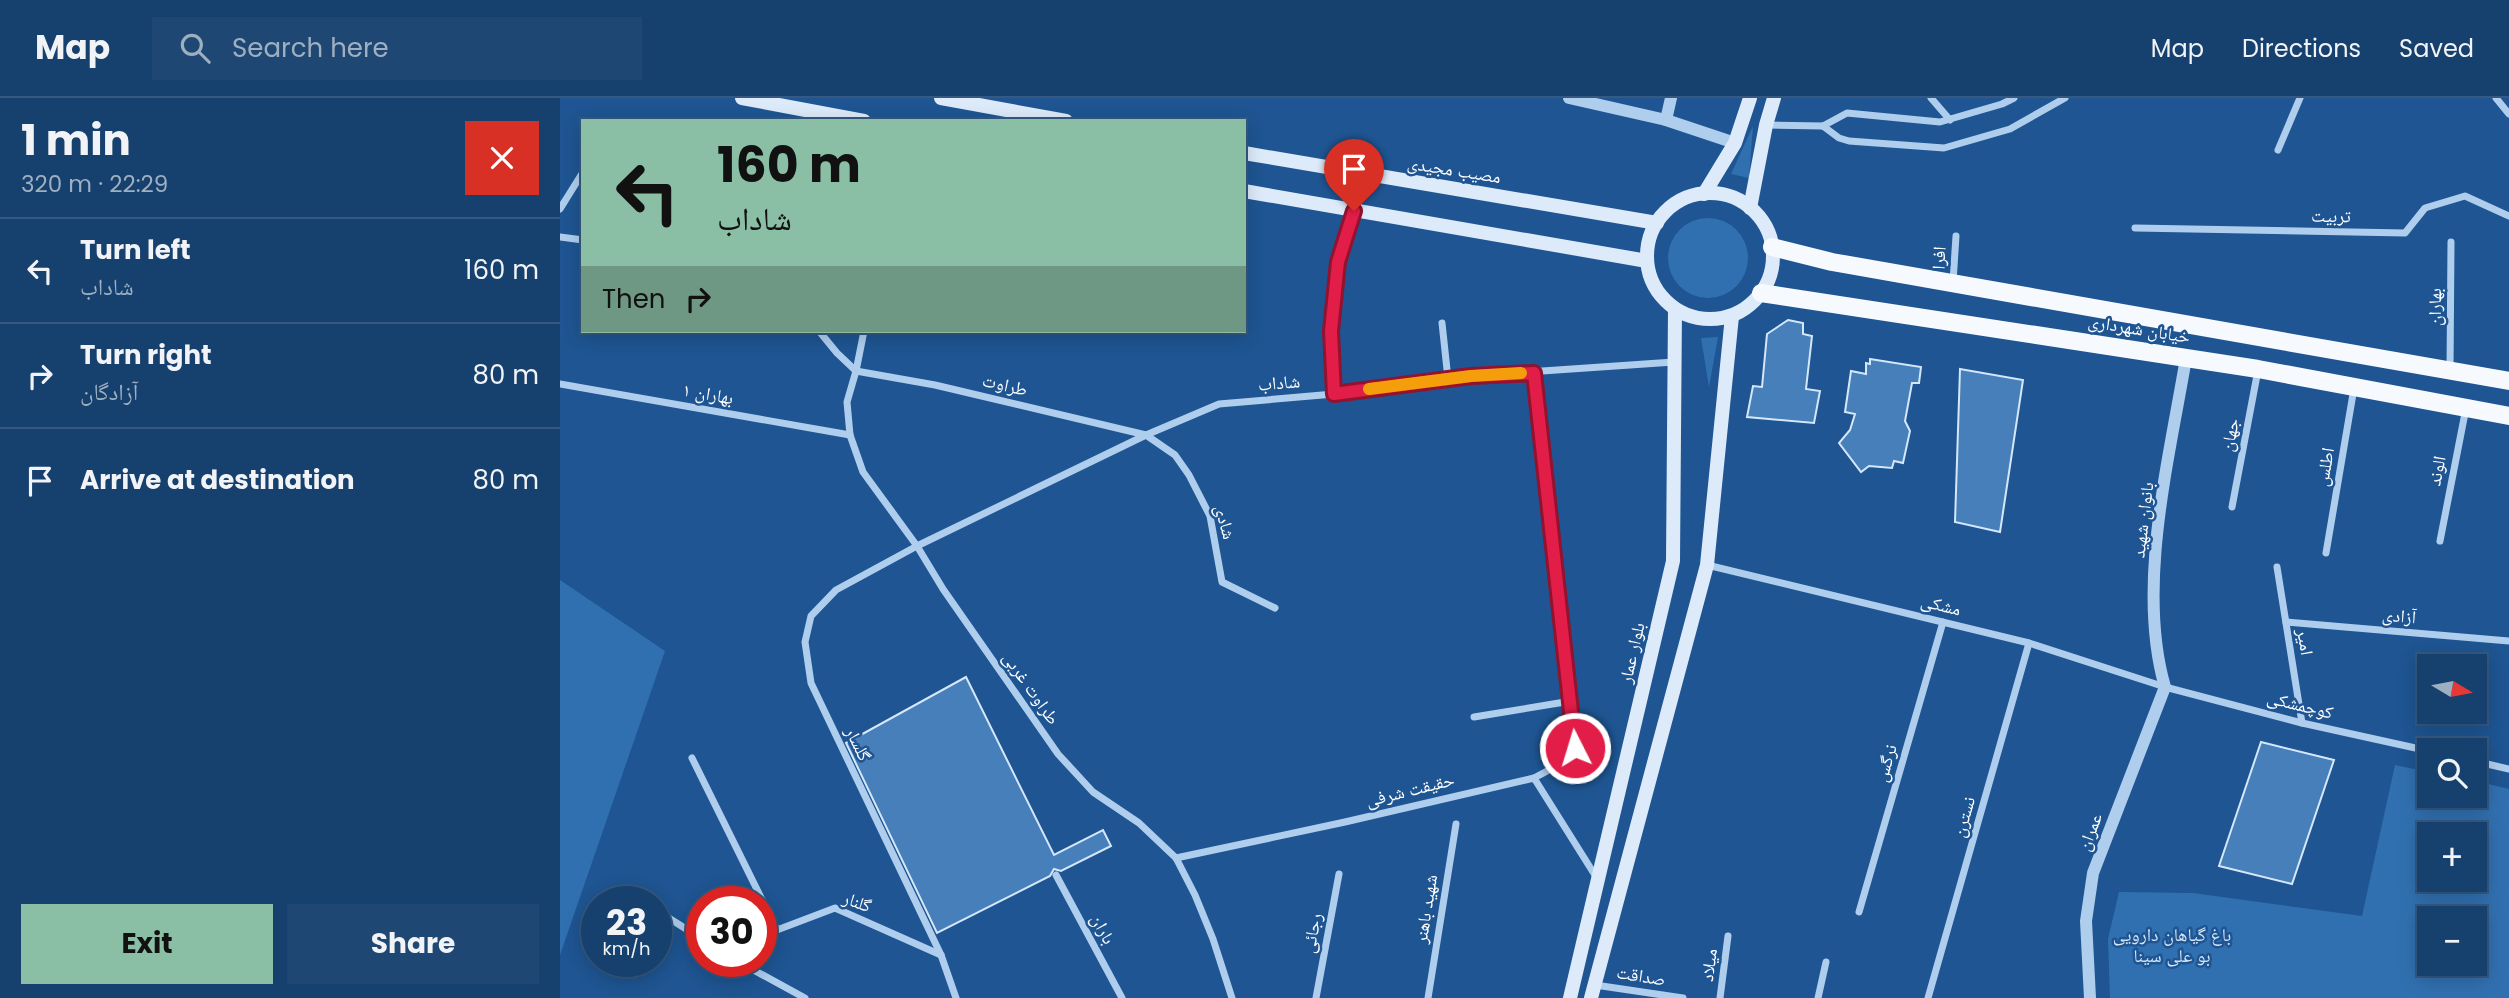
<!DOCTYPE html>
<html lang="en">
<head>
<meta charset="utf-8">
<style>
  body { margin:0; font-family:Poppins,"Noto Naskh Arabic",sans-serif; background:#1f4773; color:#f1f3f6; height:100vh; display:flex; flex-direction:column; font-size:26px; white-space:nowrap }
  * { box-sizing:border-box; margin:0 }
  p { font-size:23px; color:#9eafc2 }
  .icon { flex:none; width:38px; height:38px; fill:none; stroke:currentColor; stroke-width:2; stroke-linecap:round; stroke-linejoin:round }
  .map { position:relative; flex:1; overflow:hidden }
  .drawer { display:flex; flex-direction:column; background:#16406e; width:560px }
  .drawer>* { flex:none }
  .hud { position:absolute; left:21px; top:21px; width:665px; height:214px; border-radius:0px; box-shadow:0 4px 18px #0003,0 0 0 2px #355981; background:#8abfa5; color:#111; overflow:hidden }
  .needle { width:46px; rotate:100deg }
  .fabs { position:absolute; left:1857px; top:556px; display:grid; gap:14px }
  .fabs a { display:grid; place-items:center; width:70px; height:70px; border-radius:0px; background:#16406e; box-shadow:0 4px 18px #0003,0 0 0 2px #355981; font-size:35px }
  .speed { position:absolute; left:21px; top:788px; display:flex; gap:14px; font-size:35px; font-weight:700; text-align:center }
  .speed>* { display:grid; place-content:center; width:91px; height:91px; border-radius:50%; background:#16406e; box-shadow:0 4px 18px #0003,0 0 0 2px #355981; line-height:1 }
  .speed small { font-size:18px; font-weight:400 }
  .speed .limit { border:10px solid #d22; background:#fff; color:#111 }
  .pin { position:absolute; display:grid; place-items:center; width:60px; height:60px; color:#fff; margin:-72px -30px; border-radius:50% 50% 50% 0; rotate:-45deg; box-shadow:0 0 7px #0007 }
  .pin .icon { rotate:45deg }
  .me { position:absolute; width:77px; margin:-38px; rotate:355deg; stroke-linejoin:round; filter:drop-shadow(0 0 5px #0008) }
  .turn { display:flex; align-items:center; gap:24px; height:147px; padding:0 21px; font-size:32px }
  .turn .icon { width:91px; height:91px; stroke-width:2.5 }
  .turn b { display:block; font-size:49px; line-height:60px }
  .then { display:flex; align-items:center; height:66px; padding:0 21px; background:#0003; gap:14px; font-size:26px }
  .round { display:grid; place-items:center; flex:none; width:74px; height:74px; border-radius:0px; background:#1f4773 }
  .headline { display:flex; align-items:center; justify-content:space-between; height:119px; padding:0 21px }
  h1 { font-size:42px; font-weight:700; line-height:52px }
  .cta { display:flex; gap:14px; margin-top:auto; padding:14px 21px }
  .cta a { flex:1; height:80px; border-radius:0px; background:#8abfa5; color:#111; font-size:28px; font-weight:700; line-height:80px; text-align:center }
  .cta a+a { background:#1f4773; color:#f1f3f6 }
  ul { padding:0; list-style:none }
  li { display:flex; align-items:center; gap:21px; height:105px; padding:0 21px; border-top:2px solid #355981 }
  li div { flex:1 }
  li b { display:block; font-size:26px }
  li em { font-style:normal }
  header { display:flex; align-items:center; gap:42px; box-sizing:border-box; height:98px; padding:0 35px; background:#16406e; border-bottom:2px solid #355981 }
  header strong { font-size:33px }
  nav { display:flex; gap:38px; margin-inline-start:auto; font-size:24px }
  .search { width:490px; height:63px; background:#1f4773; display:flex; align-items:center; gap:18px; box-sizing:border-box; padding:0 24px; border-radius:0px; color:#9eafc2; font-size:26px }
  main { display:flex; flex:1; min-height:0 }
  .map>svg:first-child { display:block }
  .green { fill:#3170b0; fill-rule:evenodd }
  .building { fill:#467fb9; stroke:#d5e7fa; stroke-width:2 }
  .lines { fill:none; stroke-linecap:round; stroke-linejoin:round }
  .minor { stroke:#afceee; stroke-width:7 }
  .tertiary { stroke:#afceee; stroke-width:12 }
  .secondary { stroke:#dceafa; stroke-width:14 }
  .primary { stroke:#f6faff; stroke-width:18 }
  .route-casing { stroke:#92132f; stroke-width:18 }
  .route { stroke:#e11d48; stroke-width:12 }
  .slow { stroke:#f59e0b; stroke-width:12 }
  .labels { text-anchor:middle; stroke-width:5; stroke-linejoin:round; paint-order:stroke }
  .street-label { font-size:18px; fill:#fff; stroke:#1e5592 }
  .park-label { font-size:18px; fill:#d5e7fa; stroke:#1e5592 }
</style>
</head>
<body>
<header>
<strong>Map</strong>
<div class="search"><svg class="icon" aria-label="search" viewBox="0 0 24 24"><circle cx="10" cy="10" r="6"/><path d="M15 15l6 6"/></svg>Search here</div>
<nav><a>Map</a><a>Directions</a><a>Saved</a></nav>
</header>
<main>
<section class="drawer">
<div class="headline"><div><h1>1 min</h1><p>320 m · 22:29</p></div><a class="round" style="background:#d93025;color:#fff"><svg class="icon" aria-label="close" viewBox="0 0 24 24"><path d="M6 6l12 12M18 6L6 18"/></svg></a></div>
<ul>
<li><svg class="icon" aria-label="left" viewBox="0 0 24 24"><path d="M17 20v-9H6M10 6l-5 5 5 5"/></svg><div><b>Turn left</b><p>شاداب</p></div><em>160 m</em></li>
<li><svg class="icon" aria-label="right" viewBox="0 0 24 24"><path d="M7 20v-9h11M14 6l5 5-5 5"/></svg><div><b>Turn right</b><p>آزادگان</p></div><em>80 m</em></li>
<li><svg class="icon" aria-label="arrive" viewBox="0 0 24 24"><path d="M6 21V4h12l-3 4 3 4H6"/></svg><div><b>Arrive at destination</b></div><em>80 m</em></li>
</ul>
<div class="cta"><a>Exit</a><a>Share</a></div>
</section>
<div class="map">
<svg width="1949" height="900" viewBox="0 0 1949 900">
  <rect width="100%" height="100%" fill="#1e5592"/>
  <g class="green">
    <path d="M1193,28L1189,80L1171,76Z"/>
    <circle cx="1148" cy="160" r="40"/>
    <path d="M1158,239L1149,289L1141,240Z"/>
    <path d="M0,482L105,553L0,857Z"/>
    <path d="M1835,667L1869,674V698H1914L1915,683L1949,691V900H1550L1548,841L1559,794L1633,795L1802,818ZM1869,737H1914V782H1869ZM1869,821H1914V866H1869Z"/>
  </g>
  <g class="building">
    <path d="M1228,222L1243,225V236L1252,238L1246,291L1260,293L1254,325L1187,319L1193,288L1202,289L1207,236Z"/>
    <path d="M1310,261L1361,269L1359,285H1352L1345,323L1350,333L1343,365L1334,363L1332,370L1309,368L1301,374L1279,345L1290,332L1295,316L1285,314L1291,273L1306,276V265L1310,266Z"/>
    <path d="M1400,271L1463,282L1440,434L1395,424Z"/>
    <path d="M406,579L494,757L543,732L551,748L501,773L494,771L490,778L377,835L286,645Z"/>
    <path d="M1701,644L1774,662L1732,786L1659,768Z"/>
  </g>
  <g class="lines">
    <g class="minor">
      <path d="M1371,0L1390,22"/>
      <path d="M1936,0L1949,16"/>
      <path d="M1207,27L1263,28"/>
      <path d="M1263,28L1279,40L1289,43L1384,50L1450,31L1505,0"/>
      <path d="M1263,28L1287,15L1380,24L1442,6L1454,0"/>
      <path d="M1718,52L1740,0"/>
      <path d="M0,111L23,74"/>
      <path d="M1575,130L1845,135L1865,110L1905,98L1949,118"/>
      <path d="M0,139L23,142"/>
      <path d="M1393,184L1396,138"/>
      <path d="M882,225L888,281"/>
      <path d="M259,233L277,255L296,273"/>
      <path d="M304,233L296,273L287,304L290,337L303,374L357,448L383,491L498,656L533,694L579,725L616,760L635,797L653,841L672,900"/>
      <path d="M296,273L375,287L586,337L615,357L629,377L650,418L662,484L715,510"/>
      <path d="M1890,273L1891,144"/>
      <path d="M0,286L290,337"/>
      <path d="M774,296L771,233L778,164L794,113"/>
      <path d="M1672,409L1698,272"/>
      <path d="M1880,443L1906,310"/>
      <path d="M1766,455L1794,290"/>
      <path d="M1147,467L1469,545L1605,589L1742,625L1869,653"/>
      <path d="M1717,469L1742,625"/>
      <path d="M1726,524L1949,543"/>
      <path d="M914,619L1011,603"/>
      <path d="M132,660L217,832"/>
      <path d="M1914,663L1949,671"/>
      <path d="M974,680L1008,662L1015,650L974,275"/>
      <path d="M616,760L785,724L974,680L1038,782"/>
      <path d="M496,777L562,900"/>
      <path d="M70,795L84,803"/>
      <path d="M96,812L142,841"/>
      <path d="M1299,814L1383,524"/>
      <path d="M201,838L275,810L381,857"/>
      <path d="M177,863L245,900"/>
      <path d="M1035,887L1123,900"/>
      <path d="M396,900L381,857L251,585L245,544L251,518L276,492L357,448L586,337L659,306L774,296L911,278L1114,264"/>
      <path d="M756,900L779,776"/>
      <path d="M868,900L896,726"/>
      <path d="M1160,900L1168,838"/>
      <path d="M1258,900L1266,864"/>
      <path d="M1368,900L1469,545"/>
    </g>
    <g class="tertiary">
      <path d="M1009,0L1106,22L1175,45"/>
      <path d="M1106,22L1111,0"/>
      <path d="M1530,900L1526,823L1533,775L1605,589C1576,489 1609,362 1626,260"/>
    </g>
    <g class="secondary">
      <path d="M182,0L304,23"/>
      <path d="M381,0L506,23"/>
      <path d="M684,55L1097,125"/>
      <path d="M684,93L1087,163"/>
      <circle cx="1150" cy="158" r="63"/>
      <path d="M1144,96L1175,45L1190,0"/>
      <path d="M1190,110L1206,27L1214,0"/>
      <path d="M1010,900L1113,463L1115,211"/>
      <path d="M1031,900L1147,467L1172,218"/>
    </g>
    <g class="primary">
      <path d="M1212,149L1272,164L1949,283"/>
      <path d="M1201,195L1698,271L1949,318"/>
    </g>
  </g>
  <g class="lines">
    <defs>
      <path id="route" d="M794,113L778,164L771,233L774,296L911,278L974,275L1015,650"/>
    </defs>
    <use href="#route" class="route-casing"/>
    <use href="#route" class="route"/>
    <path class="slow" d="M809,291L911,278L961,275"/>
  </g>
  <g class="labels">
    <g class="street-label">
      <text transform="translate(894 72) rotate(9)" y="6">مصیب مجیدی</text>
      <text transform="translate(1771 118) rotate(1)" y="6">تربیت</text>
      <text transform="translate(1379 160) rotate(-87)" y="6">افرا</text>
      <text transform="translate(1875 209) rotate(-90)" y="6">بهاران</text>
      <text transform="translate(1579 231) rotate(9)" y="6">خیابان شهرداری</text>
      <text transform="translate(719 285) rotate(-5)" y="6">شاداب</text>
      <text transform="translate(445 287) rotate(13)" y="6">طراوت</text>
      <text transform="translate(148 296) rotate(10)" y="6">بهاران ۱</text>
      <text transform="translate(1670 337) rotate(-79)" y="6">جهان</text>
      <text transform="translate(1765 369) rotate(-80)" y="6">اطلس</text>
      <text transform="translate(1877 373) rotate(-79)" y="6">الوند</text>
      <text transform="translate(1583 422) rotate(-83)" y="6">بانوان شهید</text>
      <text transform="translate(665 424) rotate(75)" y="6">شادی</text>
      <text transform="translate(1381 507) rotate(14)" y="6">مشکی</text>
      <text transform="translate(1839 518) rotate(5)" y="6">آزادی</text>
      <text transform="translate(1745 544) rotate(81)" y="6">امیر</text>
      <text transform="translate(1072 555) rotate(-77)" y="6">بلوار عمار</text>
      <text transform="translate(471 590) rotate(55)" y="6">طراوت غربی</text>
      <text transform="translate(1740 607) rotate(14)" y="6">کوچمشکی</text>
      <text transform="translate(298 646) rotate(64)" y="6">گلسار</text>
      <text transform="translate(1326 665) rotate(-74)" y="6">نرگس</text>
      <text transform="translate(850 692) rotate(-14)" y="6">حقیقت شرفی</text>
      <text transform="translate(1404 719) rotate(-74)" y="6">نسترن</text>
      <text transform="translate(1530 734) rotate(-69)" y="6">عمران</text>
      <text transform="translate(297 804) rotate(20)" y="6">گلنار</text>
      <text transform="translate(866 811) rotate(-81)" y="6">شهید باهنر</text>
      <text transform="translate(543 831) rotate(62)" y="6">باران</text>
      <text transform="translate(752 835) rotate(-79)" y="6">رجائی</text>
      <text transform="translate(1149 867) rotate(-82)" y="6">میلاد</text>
      <text transform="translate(1081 878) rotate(9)" y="6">صداقت</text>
    </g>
    <g class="park-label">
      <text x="1612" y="843">باغ گیاهان دارویی<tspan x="1612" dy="21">بو علی سینا</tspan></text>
    </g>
  </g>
</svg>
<div class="fabs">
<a><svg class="needle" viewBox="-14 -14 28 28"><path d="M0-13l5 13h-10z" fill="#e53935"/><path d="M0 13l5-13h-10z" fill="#9eafc2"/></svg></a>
<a><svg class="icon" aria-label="search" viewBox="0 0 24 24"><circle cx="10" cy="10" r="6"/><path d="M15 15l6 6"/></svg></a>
<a>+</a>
<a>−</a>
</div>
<div class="speed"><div>23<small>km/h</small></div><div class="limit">30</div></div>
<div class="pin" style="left:794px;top:113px;background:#d93025"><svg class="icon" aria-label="arrive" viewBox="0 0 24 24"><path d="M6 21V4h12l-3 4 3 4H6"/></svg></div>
<svg class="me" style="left:1015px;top:650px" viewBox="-20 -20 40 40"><circle r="17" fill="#e11d48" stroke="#fff" stroke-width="3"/><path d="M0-11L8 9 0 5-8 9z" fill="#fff"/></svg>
<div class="hud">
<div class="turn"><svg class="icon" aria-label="left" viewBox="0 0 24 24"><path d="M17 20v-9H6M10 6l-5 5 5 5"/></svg><div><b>160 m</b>شاداب</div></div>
<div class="then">Then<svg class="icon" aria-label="right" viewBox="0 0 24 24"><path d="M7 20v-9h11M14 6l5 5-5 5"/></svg></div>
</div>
</div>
</main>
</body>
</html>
